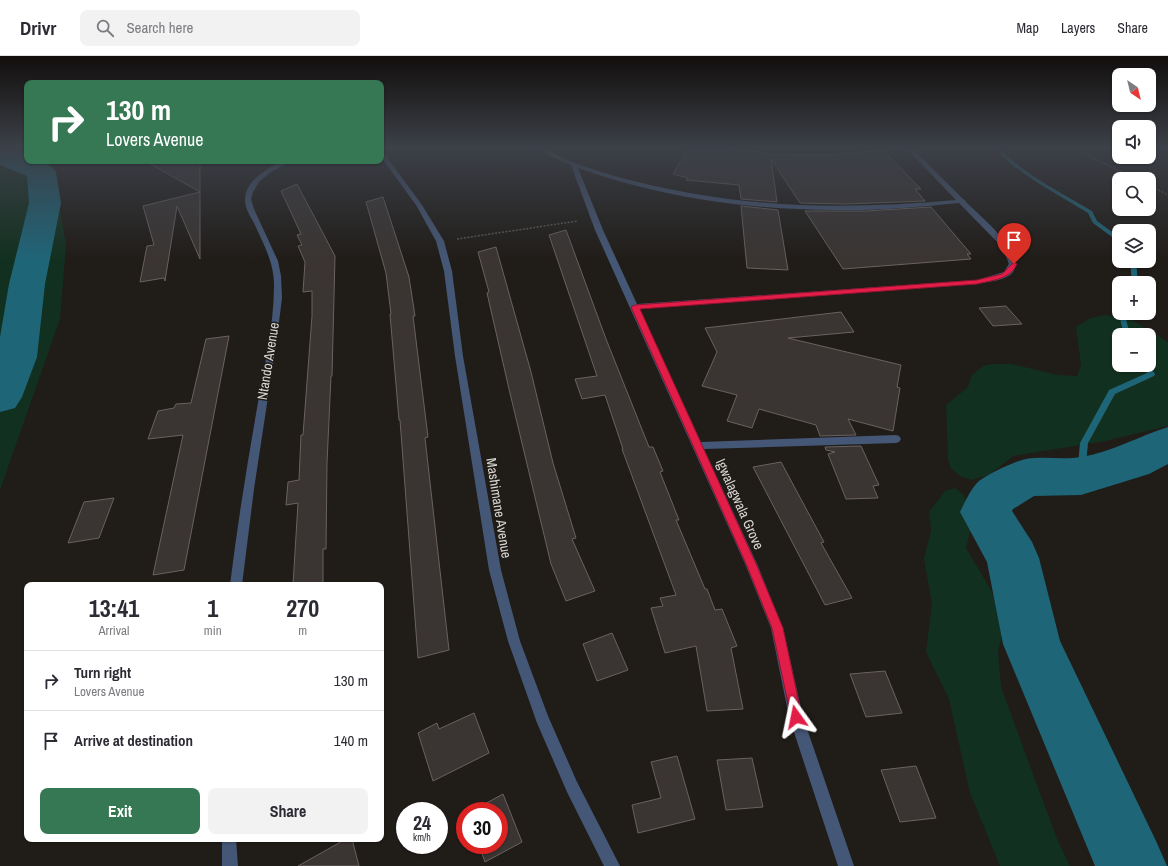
<!DOCTYPE html>
<html lang="en">
<head>
<meta charset="utf-8">
<style>
  body { margin:0; font-family:"Archivo Narrow",sans-serif; background:#f2f2f3; color:#2b2b33; height:100vh; display:flex; flex-direction:column; font-size:15px; white-space:nowrap }
  * { box-sizing:border-box; margin:0 }
  p { font-size:13px; color:#7c7c81 }
  .icon { flex:none; width:22px; height:22px; fill:none; stroke:currentColor; stroke-width:2; stroke-linecap:round; stroke-linejoin:round }
  .map { position:relative; flex:1; overflow:hidden }
  .sheet { position:absolute; left:24px; top:526px; width:360px; height:260px; display:flex; flex-direction:column; background:#fff; border-radius:8px; box-shadow:0 1px 3px #0004 }
  .sheet>* { flex:none }
  .guide { position:absolute; left:24px; top:24px; width:360px; height:84px; border-radius:8px; box-shadow:0 1px 3px #0004; background:#367853; color:#fff; overflow:hidden }
  .needle { width:26px; rotate:145deg }
  .tools { position:absolute; left:1112px; top:12px; display:grid; gap:8px }
  .tools a { display:grid; place-items:center; width:44px; height:44px; border-radius:8px; background:#fff; box-shadow:0 1px 3px #0004; font-size:20px }
  .speed { position:absolute; left:396px; top:746px; display:flex; gap:8px; font-size:20px; font-weight:700; text-align:center }
  .speed>* { display:grid; place-content:center; width:52px; height:52px; border-radius:50%; background:#fff; box-shadow:0 1px 3px #0004; line-height:1 }
  .speed small { font-size:10px; font-weight:400 }
  .speed .limit { border:6px solid #d22; background:#fff; color:#111 }
  .pin { position:absolute; display:grid; place-items:center; width:34px; height:34px; color:#fff; margin:-41px -17px; border-radius:50% 50% 50% 0; rotate:-45deg; box-shadow:0 0 4px #0007 }
  .pin .icon { rotate:45deg }
  .me { position:absolute; width:44px; margin:-22px; rotate:348deg; stroke-linejoin:round; filter:drop-shadow(0 0 3px #0008) }
  .turn { display:flex; align-items:center; gap:14px; height:84px; padding:0 16px; font-size:18px }
  .turn .icon { width:52px; height:52px; stroke-width:2.5 }
  .turn b { display:block; font-size:28px; line-height:34px }
  .eta { display:flex; justify-content:space-evenly; align-items:center; height:68px; text-align:center }
  .eta b { font-size:24px; font-weight:700; line-height:28px }
  .primary-button { display:flex; gap:8px; margin-top:auto; padding:8px 16px }
  .primary-button a { flex:1; height:46px; border-radius:8px; background:#367853; color:#fff; font-size:16px; font-weight:700; line-height:46px; text-align:center }
  .primary-button a+a { background:#f2f2f3; color:#2b2b33 }
  ul { padding:0; list-style:none }
  li { display:flex; align-items:center; gap:12px; height:60px; padding:0 16px; border-top:1px solid #e1e1e2 }
  li div { flex:1 }
  li b { display:block; font-size:15px }
  li em { font-style:normal }
  header { display:flex; align-items:center; gap:24px; box-sizing:border-box; height:56px; padding:0 20px; background:#fff; border-bottom:1px solid #e1e1e2 }
  header strong { font-size:19px }
  nav { display:flex; gap:22px; margin-inline-start:auto; font-size:14px }
  .search { width:280px; height:36px; background:#f2f2f3; display:flex; align-items:center; gap:10px; box-sizing:border-box; padding:0 14px; border-radius:8px; color:#7c7c81; font-size:15px }
  .map>svg:first-child { display:block }
  .green { fill:#12301f; fill-rule:evenodd }
  .lines { fill:none; stroke-linecap:round; stroke-linejoin:round }
  .stream { fill:#1f6578; fill-rule:evenodd }
  .river { fill:#1f6578; fill-rule:evenodd }
  .building { fill:#3a3432; stroke:#696260 }
  .path { stroke:#5a5753; stroke-width:1.5; stroke-dasharray:2 1.5; stroke-linecap:butt }
  .minor { fill:#455776; fill-rule:evenodd }
  .route { fill:#e11d48; stroke:#92132f }
  .labels { text-anchor:middle; stroke-width:3; stroke-linejoin:round; paint-order:stroke }
  .street-label { font-size:14px; fill:#d7d5d2; stroke:#201c18 }
</style>
</head>
<body>
<header>
<strong>Drivr</strong>
<div class="search"><svg class="icon" aria-label="search" viewBox="0 0 24 24"><circle cx="10" cy="10" r="6"/><path d="M15 15l6 6"/></svg>Search here</div>
<nav><a>Map</a><a>Layers</a><a>Share</a></nav>
</header>
<div class="map">
<svg width="1168" height="810" viewBox="0 0 1168 810">
  <rect width="100%" height="100%" fill="#201c18"/>
  <g class="green">
    <path d="M0,91H20L27,96V105H39L54,117L66,189L60,263L0,434Z"/>
    <path d="M1105,259L1132,264L1168,286V370L1105,385L1013,400L989,419L971,424L960,420L951,412L948,403L946,349L968,331L972,319L983,310L992,308H1012L1058,319L1077,320L1081,309L1076,271L1091,262ZM1119,279H1149V309H1119Z"/>
    <path d="M955,432L964,439L972,468L966,492L991,534L1004,570L998,595L1001,631L1057,783L1070,810H1000L970,737L949,643L926,596L932,548L924,503L931,475L929,456L945,435Z"/>
  </g>
  <g class="lines">
    <g class="stream">
      <path d="M995,91H999C1024,119 1060,136 1092,155L1097,165L1119,181V186L1093,167L1088,157L1038,127L1012,109L1002,100Z"/>
      <path d="M1130,205H1136L1138,227H1132Z"/>
      <path d="M1122,257H1128L1126,263L1130,279H1124L1120,263Z"/>
      <path d="M1141,309H1149L1155,318L1154,320L1115,338L1088,387L1085,420L1084,422H1078L1077,420L1080,387L1108,336L1109,334L1147,317Z"/>
    </g>
    <g class="river">
      <path d="M0,91C10,90 18,94 27,98V105H41L51,110L56,116L61,147L45,228L37,301L22,341L15,352L0,356V281L9,228L29,147L27,120L0,109Z"/>
      <path d="M1168,371V408L1149,418L1081,439L1034,440L1013,453L1012,455L1032,486L1039,502L1060,585L1156,785L1167,810H1095L1003,588L987,506L960,456C965,446 971,432 979,425C988,418 1015,405 1026,403C1044,400 1063,404 1081,401C1112,396 1139,380 1168,371Z"/>
    </g>
  </g>
  <g class="building">
    <path d="M689,91H727L770,98L828,99L883,94L921,133H915L925,145L845,148L800,147L771,103L777,146L741,143L739,129L686,124L688,122L673,118Z"/>
    <path d="M145,105H200V136Z"/>
    <path d="M297,128L335,200L332,320H331L327,407L326,493H323V529H293L298,447L286,449L288,426L299,424L301,379H303L312,260V235L303,236L305,206L298,190L302,189L297,179L301,178L281,135Z"/>
    <path d="M200,136V203L177,150L165,225L164,222L140,226L147,190L154,189L143,150Z"/>
    <path d="M383,141L409,221L415,260H413L428,381L425,382L449,594L418,602L400,364H399L390,258H391L386,217L366,146Z"/>
    <path d="M741,150L778,154L788,214L747,212Z"/>
    <path d="M931,151L971,198H967L971,203L843,213L805,155H866Z"/>
    <path d="M566,174L606,283L649,391H653L663,415L660,416L679,464H676L705,533H707L715,554L722,553L737,590L731,592L743,653L707,655L696,590L665,597L651,552L663,550L660,542L676,539L622,393H623L605,339L582,343L575,323L597,320L549,179Z"/>
    <path d="M496,191L531,316L553,407L576,482L572,483L595,535L566,545L551,508L509,333L487,237L489,236L478,196Z"/>
    <path d="M1006,250L1022,268L993,270L979,252Z"/>
    <path d="M841,256L854,276L788,282L901,309L897,331L900,332L893,375L848,363L856,379L820,380L816,369L759,353L752,372L727,365L737,339L702,330L717,296L705,272Z"/>
    <path d="M229,280L184,514L153,519L183,379L148,383L158,355L174,352L176,348L191,347L206,283Z"/>
    <path d="M861,390L879,429L873,430L878,442L846,443L828,398L835,396L826,394L825,391Z"/>
    <path d="M781,406L824,486L821,487L852,542L825,549L753,411Z"/>
    <path d="M114,442L99,482L68,487L84,446Z"/>
    <path d="M612,577L628,614L597,625L583,588Z"/>
    <path d="M885,615L902,657L866,661L850,618Z"/>
    <path d="M474,657L489,697L433,725L418,677L437,667L439,673Z"/>
    <path d="M677,700L695,763L638,777L632,749L661,742L651,706Z"/>
    <path d="M752,702L763,751L726,754L717,704Z"/>
    <path d="M916,710L936,762L900,766L881,714Z"/>
    <path d="M503,738L522,786L485,806L479,789H499V755H472Z"/>
    <path d="M346,783H352L359,810H298Z"/>
  </g>
  <g class="lines">
    <g class="path">
      <path d="M1069,91L1137,123"/>
      <path d="M1149,129L1168,139"/>
      <path d="M457,183L578,165"/>
    </g>
    <g class="minor">
      <path d="M535,91C545,90 556,98 565,103C597,116 631,125 664,132C764,153 854,153 956,144L905,91H911L963,143L965,144L966,146C978,158 1032,202 1010,219C1001,225 987,226 977,228L639,253L701,386L896,379L899,380L901,383L899,386L896,387L704,393L758,510L783,572L803,661L854,810H838L789,661L771,572L746,510L595,174L571,109L548,99ZM578,112C659,141 749,154 835,154C877,155 918,151 959,147L1003,192L1009,208L1004,216L977,224L637,248L603,174Z"/>
      <path d="M381,95L383,96L422,149L444,185L452,215L463,300L501,514L520,585L548,660L577,726L620,810H604L567,736L537,667L508,585L489,514L455,300L444,215L436,185L416,149L381,101Z"/>
      <path d="M283,105H291L271,116L259,126L253,136L251,143L254,153L278,205L281,220L282,242L277,282L254,433L242,529H230C237,472 246,415 256,358C263,316 274,272 274,229C274,206 263,187 254,167C250,160 245,152 245,144C245,124 268,112 283,105Z"/>
      <path d="M222,783H236L238,810H222Z"/>
    </g>
  </g>
  <linearGradient id="sky" x2="0" y2="1"><stop stop-color="#120f0d"/><stop offset="0.45" stop-color="#3c4048"/><stop offset="1" stop-color="#3c4048" stop-opacity="0"/></linearGradient>
  <rect width="1168" height="204" fill="url(#sky)"/>
  <path class="route" d="M1014,206L1017,208C1010,224 992,224 977,228L640,253L757,510L783,572L802,661L801,666L796,667L792,666L772,572L747,510L631,251L635,249L977,224L1002,218Z"/>
  <g class="labels">
    <g class="street-label">
      <text transform="translate(268 305) rotate(-81)" y="5">Ntando Avenue</text>
      <text transform="translate(740 448) rotate(66)" y="5">Igwalagwala Grove</text>
      <text transform="translate(499 452) rotate(81)" y="5">Mashimane Avenue</text>
    </g>
  </g>
</svg>
<div class="tools">
<a><svg class="needle" viewBox="-14 -14 28 28"><path d="M0-13l5 13h-10z" fill="#e53935"/><path d="M0 13l5-13h-10z" fill="#7c7c81"/></svg></a>
<a><svg class="icon" aria-label="sound" viewBox="0 0 24 24"><path d="M4 9h4l5-4v14l-5-4H4zM17 9q2 3 0 6"/></svg></a>
<a><svg class="icon" aria-label="search" viewBox="0 0 24 24"><circle cx="10" cy="10" r="6"/><path d="M15 15l6 6"/></svg></a>
<a><svg class="icon" aria-label="layers" viewBox="0 0 24 24"><path d="M12 4l9 5-9 5-9-5zM3 14l9 5 9-5"/></svg></a>
<a>+</a>
<a>−</a>
</div>
<div class="speed"><div>24<small>km/h</small></div><div class="limit">30</div></div>
<div class="pin" style="left:1014px;top:208px;background:#d93025"><svg class="icon" aria-label="arrive" viewBox="0 0 24 24"><path d="M6 21V4h12l-3 4 3 4H6"/></svg></div>
<svg class="me" style="left:796px;top:661px" viewBox="-20 -20 40 40"><path d="M0-17L14 15 0 8-14 15z" fill="#e11d48" stroke="#fff" stroke-width="4"/></svg>
<div class="guide">
<div class="turn"><svg class="icon" aria-label="right" viewBox="0 0 24 24"><path d="M7 20v-9h11M14 6l5 5-5 5"/></svg><div><b>130 m</b>Lovers Avenue</div></div>
</div>
<section class="sheet">
<div class="eta">
<div><b>13:41</b><p>Arrival</p></div>
<div><b>1</b><p>min</p></div>
<div><b>270</b><p>m</p></div>
</div>
<ul>
<li><svg class="icon" aria-label="right" viewBox="0 0 24 24"><path d="M7 20v-9h11M14 6l5 5-5 5"/></svg><div><b>Turn right</b><p>Lovers Avenue</p></div><em>130 m</em></li>
<li><svg class="icon" aria-label="arrive" viewBox="0 0 24 24"><path d="M6 21V4h12l-3 4 3 4H6"/></svg><div><b>Arrive at destination</b></div><em>140 m</em></li>
</ul>
<div class="primary-button"><a>Exit</a><a>Share</a></div>
</section>
</div>
</body>
</html>
